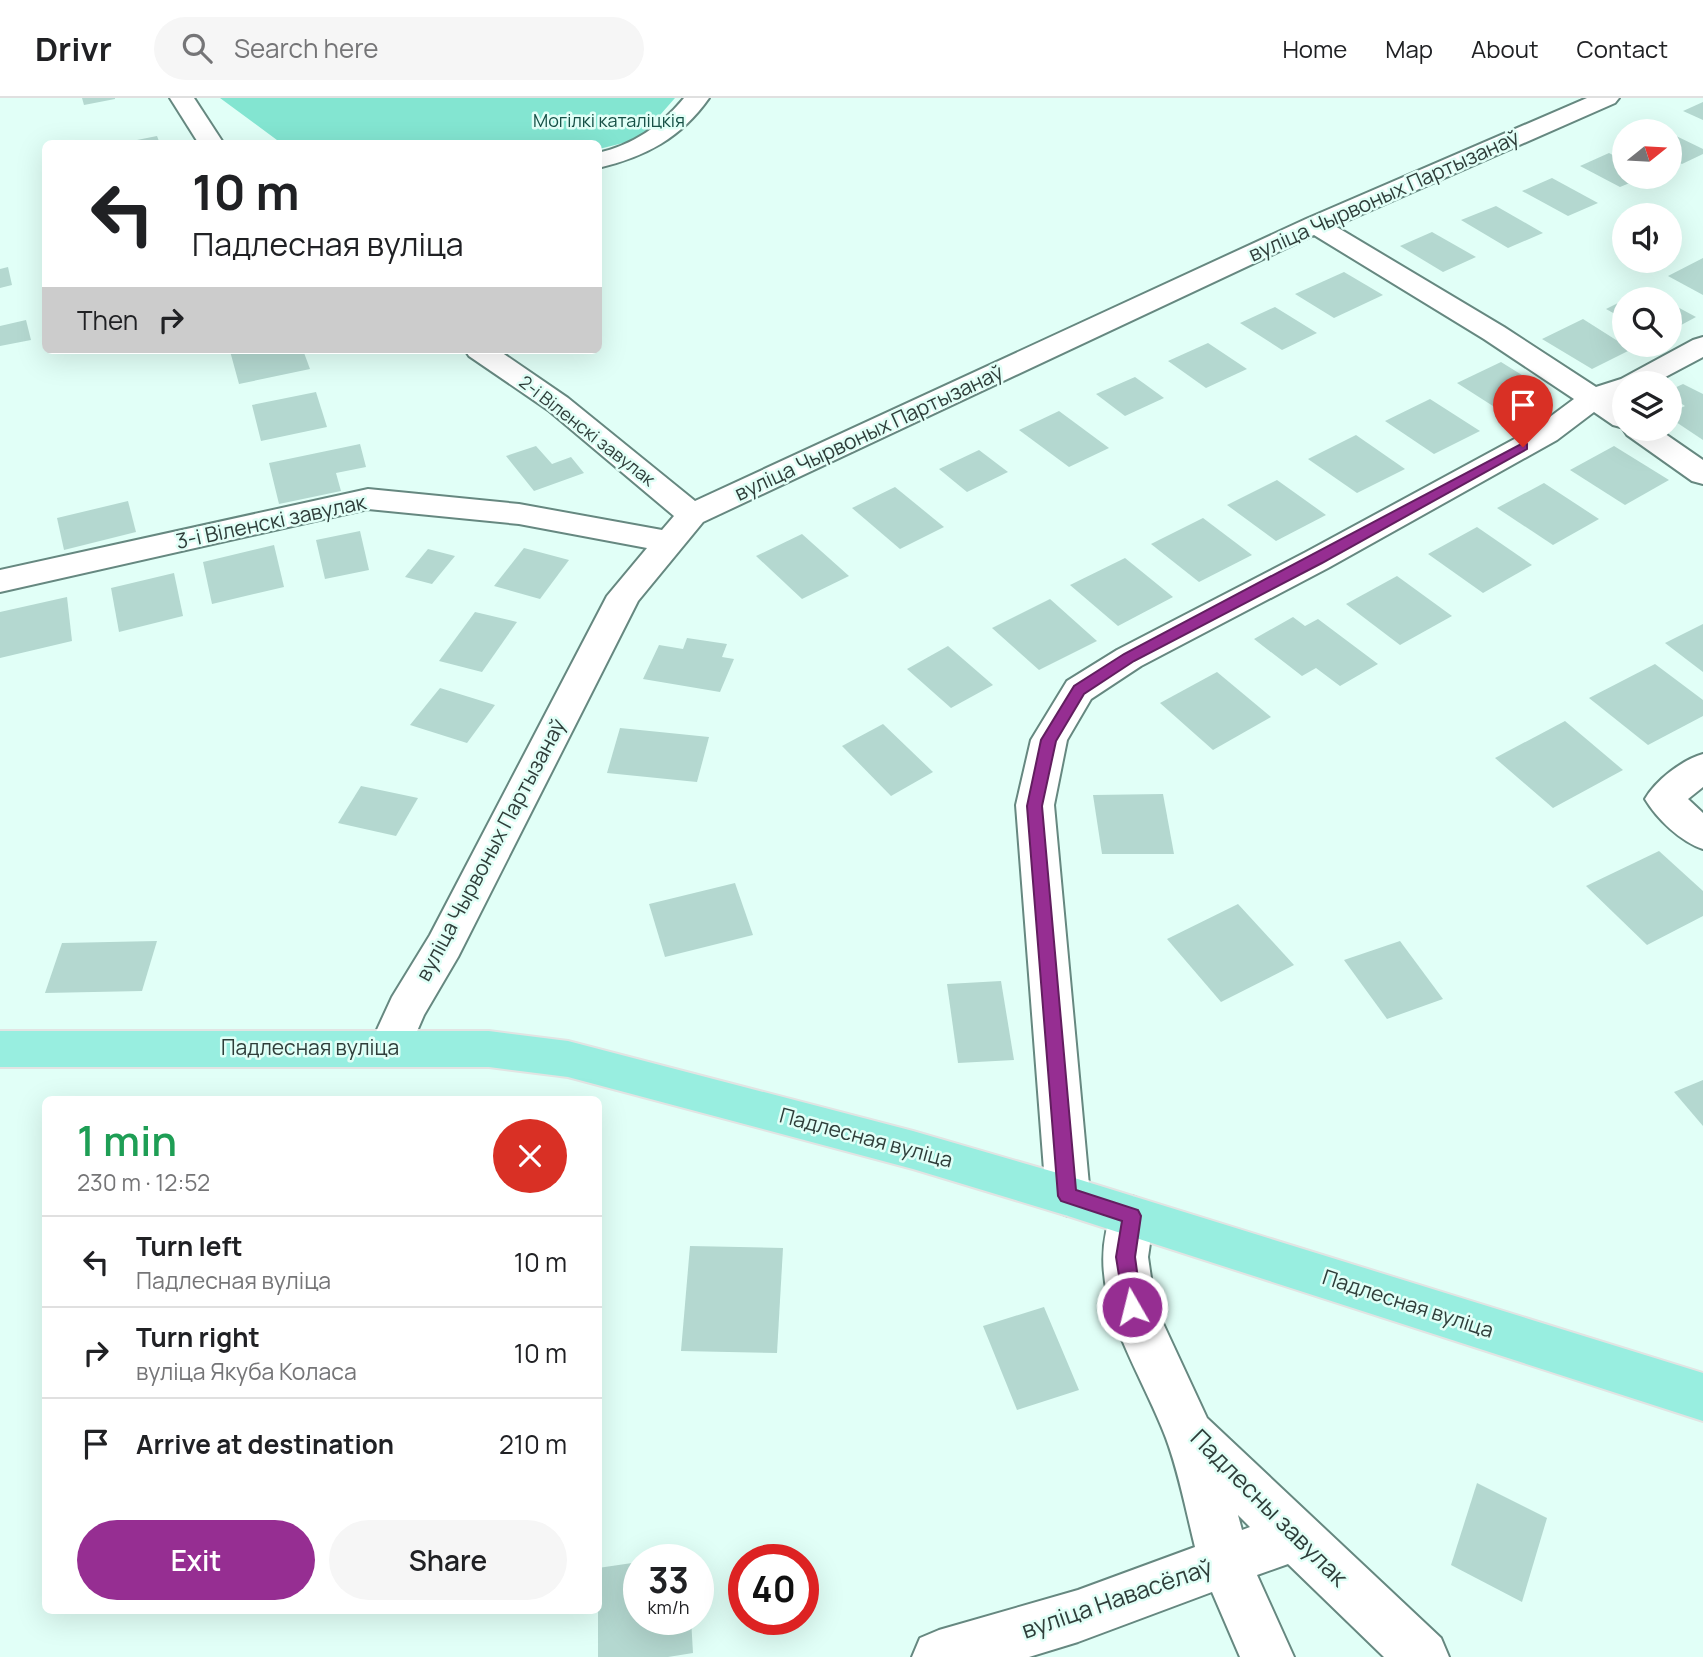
<!DOCTYPE html>
<html lang="en">
<head>
<meta charset="utf-8">
<style>
  body { margin:0; font-family:Manrope,sans-serif; background:#f6f6f6; color:#202124; height:100vh; display:flex; flex-direction:column; font-size:26px; white-space:nowrap }
  * { box-sizing:border-box; margin:0 }
  p { font-size:23px; color:#757577 }
  .icon { flex:none; width:38px; height:38px; fill:none; stroke:currentColor; stroke-width:2; stroke-linecap:round; stroke-linejoin:round }
  .map { position:relative; flex:1; overflow:hidden }
  .panel { position:absolute; left:42px; top:998px; width:560px; height:518px; display:flex; flex-direction:column; background:#fff; border-radius:10px; box-shadow:0 7px 28px #0002 }
  .panel>* { flex:none }
  .banner { position:absolute; left:42px; top:42px; width:560px; height:214px; border-radius:10px; box-shadow:0 7px 28px #0002; background:#fff; color:#202124; overflow:hidden }
  .needle { width:46px; rotate:72deg }
  .buttons { position:absolute; left:1612px; top:21px; display:grid; gap:14px }
  .buttons a { display:grid; place-items:center; width:70px; height:70px; border-radius:50%; background:#fff; box-shadow:0 7px 28px #0002; font-size:35px }
  .speed { position:absolute; left:623px; top:1446px; display:flex; gap:14px; font-size:35px; font-weight:700; text-align:center }
  .speed>* { display:grid; place-content:center; width:91px; height:91px; border-radius:50%; background:#fff; box-shadow:0 7px 28px #0002; line-height:1 }
  .speed small { font-size:18px; font-weight:400 }
  .speed .limit { border:10px solid #d22; background:#fff; color:#111 }
  .pin { position:absolute; display:grid; place-items:center; width:60px; height:60px; color:#fff; margin:-72px -30px; border-radius:50% 50% 50% 0; rotate:-45deg; box-shadow:0 0 7px #0007 }
  .pin .icon { rotate:45deg }
  .me { position:absolute; width:77px; margin:-38px; rotate:352deg; stroke-linejoin:round; filter:drop-shadow(0 0 5px #0008) }
  .turn { display:flex; align-items:center; gap:24px; height:147px; padding:0 35px; font-size:32px }
  .turn .icon { width:91px; height:91px; stroke-width:2.5 }
  .turn b { display:block; font-size:49px; line-height:60px }
  .then { display:flex; align-items:center; height:66px; padding:0 35px; background:#0003; gap:14px; font-size:26px }
  .round { display:grid; place-items:center; flex:none; width:74px; height:74px; border-radius:37px; background:#f6f6f6 }
  .summary { display:flex; align-items:center; justify-content:space-between; height:119px; padding:0 35px }
  h1 { font-size:42px; font-weight:600; line-height:52px; color:#1e9e55 }
  .button { display:flex; gap:14px; margin-top:auto; padding:14px 35px }
  .button a { flex:1; height:80px; border-radius:42px; background:#962e92; color:#fff; font-size:28px; font-weight:600; line-height:80px; text-align:center }
  .button a+a { background:#f6f6f6; color:#202124 }
  ul { padding:0; list-style:none }
  li { display:flex; align-items:center; gap:21px; height:91px; padding:0 35px; border-top:2px solid #e0e0e0 }
  li div { flex:1 }
  li b { display:block; font-size:26px }
  li em { font-style:normal }
  header { display:flex; align-items:center; gap:42px; box-sizing:border-box; height:98px; padding:0 35px; background:#fff; border-bottom:2px solid #e0e0e0 }
  header strong { font-size:33px }
  nav { display:flex; gap:38px; margin-inline-start:auto; font-size:24px }
  .search { width:490px; height:63px; background:#f6f6f6; display:flex; align-items:center; gap:18px; box-sizing:border-box; padding:0 24px; border-radius:38px; color:#757577; font-size:26px }
  .map>svg:first-child { display:block }
  .green { fill:#83e5d1 }
  .building { fill:#b4d8d0 }
  .lines { fill:none; stroke-linecap:round; stroke-linejoin:round }
  .minor-casing { stroke:#668880; stroke-width:4 }
  .major-casing { stroke:#e2e4e3; stroke-width:4 }
  .minor { fill:#fff; fill-rule:evenodd }
  .major { fill:#98eee0; fill-rule:evenodd }
  .route { fill:#962e92; stroke:#621e5f; stroke-width:2 }
  .labels { text-anchor:middle; stroke-width:5; stroke-linejoin:round; paint-order:stroke }
  .far-park-label { font-size:18px; fill:#165046; stroke:#e1fff7 }
  .far-street-label { font-size:18px; fill:#2f3e3a; stroke:#e1fff7 }
  .street-label { font-size:21px; fill:#2f3e3a; stroke:#e1fff7 }
  .near-street-label { font-size:24px; fill:#2f3e3a; stroke:#e1fff7 }
</style>
</head>
<body>
<header>
<strong>Drivr</strong>
<div class="search"><svg class="icon" aria-label="search" viewBox="0 0 24 24"><circle cx="10" cy="10" r="6"/><path d="M15 15l6 6"/></svg>Search here</div>
<nav><a>Home</a><a>Map</a><a>About</a><a>Contact</a></nav>
</header>
<div class="map">
<svg width="1703" height="1559" viewBox="0 0 1703 1559">
  <rect width="100%" height="100%" fill="#e1fff7"/>
  <path class="green" d="M220,0H675L639,41L599,51L598,46L281,45Z"/>
  <g class="building">
    <path d="M82,0H115V1L84,7Z"/>
    <path d="M1703,4V22L1683,13Z"/>
    <path d="M1670,35L1703,51V56L1682,66L1670,60Z"/>
    <path d="M157,38L160,46H127V44Z"/>
    <path d="M1609,55L1624,63V79H1644L1620,89L1580,68Z"/>
    <path d="M1552,80L1598,105L1568,118L1522,93Z"/>
    <path d="M1496,108L1543,135L1508,150L1461,122Z"/>
    <path d="M1432,134L1476,159L1443,174L1400,148Z"/>
    <path d="M1703,160V197L1668,178Z"/>
    <path d="M8,169L12,187L0,190V171Z"/>
    <path d="M1344,174L1383,197L1334,220L1295,196Z"/>
    <path d="M1646,192L1663,201H1626Z"/>
    <path d="M1624,202V221L1606,211Z"/>
    <path d="M1670,205L1696,219L1670,233Z"/>
    <path d="M1275,209L1317,235L1282,252L1240,225Z"/>
    <path d="M1583,221L1624,247L1634,250L1592,271L1542,241Z"/>
    <path d="M26,222L31,242L0,248V228Z"/>
    <path d="M1208,245L1247,271L1206,290L1168,263Z"/>
    <path d="M235,252H303L310,271L239,286L230,253Z"/>
    <path d="M1501,264L1551,295L1507,317L1457,285Z"/>
    <path d="M1135,279L1164,300L1125,318L1096,296Z"/>
    <path d="M1683,286L1703,296V342L1670,320V315L1685,308L1670,298V292Z"/>
    <path d="M316,294L327,329L261,343L252,307Z"/>
    <path d="M1430,301L1480,333L1434,356L1385,323Z"/>
    <path d="M1059,313L1109,350L1069,369L1019,332Z"/>
    <path d="M1356,337L1405,371L1357,395L1308,361Z"/>
    <path d="M360,346L366,369L336,375L341,393L279,406L269,365Z"/>
    <path d="M536,348L552,366L571,359L584,375L534,393L506,358Z"/>
    <path d="M1614,348L1669,382L1625,407L1570,372Z"/>
    <path d="M979,352L1008,374L967,394L939,371Z"/>
    <path d="M1277,382L1326,417L1276,443L1227,407Z"/>
    <path d="M1544,385L1599,421L1553,447L1497,410Z"/>
    <path d="M895,389L944,429L900,451L852,410Z"/>
    <path d="M128,403L136,434L64,452L57,420Z"/>
    <path d="M1203,420L1252,457L1199,484L1151,446Z"/>
    <path d="M1477,429L1532,467L1483,495L1428,456Z"/>
    <path d="M360,433L369,472L325,481L316,442Z"/>
    <path d="M802,436L849,478L802,501L756,458Z"/>
    <path d="M274,447L284,489L212,506L203,464Z"/>
    <path d="M524,450L569,462L540,501L494,488Z"/>
    <path d="M428,451L455,458L432,486L405,479Z"/>
    <path d="M1125,460L1173,499L1118,528L1070,487Z"/>
    <path d="M174,475L183,518L119,534L111,490Z"/>
    <path d="M1397,478L1452,518L1400,547L1346,506Z"/>
    <path d="M67,499L72,543L0,560V514Z"/>
    <path d="M1050,501L1097,543L1039,572L992,530Z"/>
    <path d="M475,514L517,524L482,574L439,563Z"/>
    <path d="M1293,519L1305,528L1318,521L1378,566L1340,588L1316,570L1302,578L1254,541Z"/>
    <path d="M1703,526V574L1665,545Z"/>
    <path d="M687,540L727,546L722,559L734,561L720,594L643,581L659,547L683,551Z"/>
    <path d="M948,548L993,587L951,610L907,571Z"/>
    <path d="M1655,566L1703,602V618L1648,647L1589,600Z"/>
    <path d="M1217,574L1271,619L1213,652L1160,605Z"/>
    <path d="M440,590L495,607L467,645L410,627Z"/>
    <path d="M1565,623L1623,672L1553,710L1495,660Z"/>
    <path d="M883,626L933,674L891,698L842,648Z"/>
    <path d="M620,630L709,639L697,684L607,675Z"/>
    <path d="M361,688L418,700L396,738L338,725Z"/>
    <path d="M1163,696L1174,756H1102L1093,697Z"/>
    <path d="M1659,753L1703,793V818L1647,847L1586,788Z"/>
    <path d="M735,785L753,837L665,859L649,806Z"/>
    <path d="M1238,806L1294,867L1221,904L1167,841Z"/>
    <path d="M157,843L142,893L45,895L62,845Z"/>
    <path d="M1400,843L1443,901L1387,921L1344,862Z"/>
    <path d="M1001,883L1014,962L958,965L947,886Z"/>
    <path d="M1703,982V1028L1674,994Z"/>
    <path d="M690,1148L783,1150L777,1255L681,1253Z"/>
    <path d="M1044,1209L1079,1292L1017,1312L983,1228Z"/>
    <path d="M1477,1385L1547,1420L1522,1504L1451,1467Z"/>
    <path d="M639,1464V1521H691L693,1555L668,1559H598V1470Z"/>
  </g>
  <g class="lines">
    <defs>
      <g id="minor">
        <path d="M170,0H194L224,46H199Z"/>
        <path d="M684,0H709C681,40 645,59 598,70V55C633,47 662,27 684,0Z"/>
        <path d="M1587,0H1619L1615,5L1335,128L1504,229L1596,289L1621,281L1693,242L1703,239V259L1654,285H1624V299L1615,302L1624,308V331H1658L1703,362V386L1692,383L1627,337L1623,331L1624,330L1613,327L1594,314L1557,342L1328,470L1141,568L1091,601L1067,642L1054,707L1090,1098L1084,1112L1068,1118L1052,1112L1046,1098L1016,707L1031,642L1067,583L1117,552L1306,454L1535,330L1574,301L1484,241L1314,137L703,424L638,503L458,859L424,917L405,961L390,967L375,961L369,949L392,899L430,837L607,498L647,450L519,426L368,411L0,494V472L368,391L519,406L662,432L674,418L548,312L469,258L465,252H498L568,300L695,403L1306,121Z"/>
        <path d="M1703,656V689L1688,701L1703,715V751C1681,744 1657,721 1645,701C1656,682 1682,662 1703,656Z"/>
        <path d="M1132,1098L1148,1104L1154,1118L1148,1159L1155,1208L1207,1320L1441,1540L1449,1559H1384L1288,1466L1257,1477L1294,1559H1240L1212,1494L1078,1544L1029,1559H912L920,1540L939,1532L1078,1492L1195,1449C1186,1413 1179,1375 1166,1340C1137,1263 1077,1188 1116,1104ZM1238,1417L1250,1429L1242,1432Z"/>
      </g>
      <path id="major" d="M0,933H489L568,943L913,1033L1068,1078L1703,1275V1323L1068,1118L913,1071L568,979L489,969H0Z"/>
    </defs>
    <use href="#minor" class="minor-casing"/>
    <use href="#major" class="major-casing"/>
    <use href="#minor" class="minor"/>
    <use href="#major" class="major"/>
  </g>
  <path class="route" d="M1523,345L1527,346V351L1322,465L1134,563L1084,596L1056,643L1042,708L1076,1092L1138,1112L1141,1118L1135,1159L1142,1209L1139,1215L1132,1218L1125,1215L1116,1159L1122,1123L1061,1103L1058,1098L1027,708L1041,642L1074,588L1124,556Z"/>
  <g class="labels">
    <g class="far-park-label">
      <text x="609" y="29">Могілкі каталіцкія</text>
    </g>
    <g class="far-street-label">
      <text transform="translate(587 333) rotate(38)" y="6">2-і Віленскі завулак</text>
    </g>
    <g class="street-label">
      <text transform="translate(1384 98) rotate(-24)" y="7">вуліца Чырвоных Партызанаў</text>
      <text transform="translate(869 335) rotate(-25)" y="7">вуліца Чырвоных Партызанаў</text>
      <text transform="translate(271 424) rotate(-12)" y="7">3-і Віленскі завулак</text>
      <text transform="translate(491 752) rotate(-62)" y="7">вуліца Чырвоных Партызанаў</text>
      <text x="310" y="957">Падлесная вуліца</text>
      <text transform="translate(866 1040) rotate(15)" y="7">Падлесная вуліца</text>
      <text transform="translate(1408 1206) rotate(18)" y="7">Падлесная вуліца</text>
    </g>
    <g class="near-street-label">
      <text transform="translate(1269 1410) rotate(45)" y="8">Падлесны завулак</text>
      <text transform="translate(1117 1501) rotate(-19)" y="8">вуліца Навасёлаў</text>
    </g>
  </g>
</svg>
<div class="buttons">
<a><svg class="needle" viewBox="-14 -14 28 28"><path d="M0-13l5 13h-10z" fill="#e53935"/><path d="M0 13l5-13h-10z" fill="#757577"/></svg></a>
<a><svg class="icon" aria-label="sound" viewBox="0 0 24 24"><path d="M4 9h4l5-4v14l-5-4H4zM17 9q2 3 0 6"/></svg></a>
<a><svg class="icon" aria-label="search" viewBox="0 0 24 24"><circle cx="10" cy="10" r="6"/><path d="M15 15l6 6"/></svg></a>
<a><svg class="icon" aria-label="layers" viewBox="0 0 24 24"><path d="M12 4l9 5-9 5-9-5zM3 14l9 5 9-5"/></svg></a>
</div>
<div class="speed"><div>33<small>km/h</small></div><div class="limit">40</div></div>
<div class="pin" style="left:1523px;top:349px;background:#d93025"><svg class="icon" aria-label="arrive" viewBox="0 0 24 24"><path d="M6 21V4h12l-3 4 3 4H6"/></svg></div>
<svg class="me" style="left:1132px;top:1209px" viewBox="-20 -20 40 40"><circle r="17" fill="#962e92" stroke="#fff" stroke-width="3"/><path d="M0-11L8 9 0 5-8 9z" fill="#fff"/></svg>
<div class="banner">
<div class="turn"><svg class="icon" aria-label="left" viewBox="0 0 24 24"><path d="M17 20v-9H6M10 6l-5 5 5 5"/></svg><div><b>10 m</b>Падлесная вуліца</div></div>
<div class="then">Then<svg class="icon" aria-label="right" viewBox="0 0 24 24"><path d="M7 20v-9h11M14 6l5 5-5 5"/></svg></div>
</div>
<section class="panel">
<div class="summary"><div><h1>1 min</h1><p>230 m · 12:52</p></div><a class="round" style="background:#d93025;color:#fff"><svg class="icon" aria-label="close" viewBox="0 0 24 24"><path d="M6 6l12 12M18 6L6 18"/></svg></a></div>
<ul>
<li><svg class="icon" aria-label="left" viewBox="0 0 24 24"><path d="M17 20v-9H6M10 6l-5 5 5 5"/></svg><div><b>Turn left</b><p>Падлесная вуліца</p></div><em>10 m</em></li>
<li><svg class="icon" aria-label="right" viewBox="0 0 24 24"><path d="M7 20v-9h11M14 6l5 5-5 5"/></svg><div><b>Turn right</b><p>вуліца Якуба Коласа</p></div><em>10 m</em></li>
<li><svg class="icon" aria-label="arrive" viewBox="0 0 24 24"><path d="M6 21V4h12l-3 4 3 4H6"/></svg><div><b>Arrive at destination</b></div><em>210 m</em></li>
</ul>
<div class="button"><a>Exit</a><a>Share</a></div>
</section>
</div>
</body>
</html>
